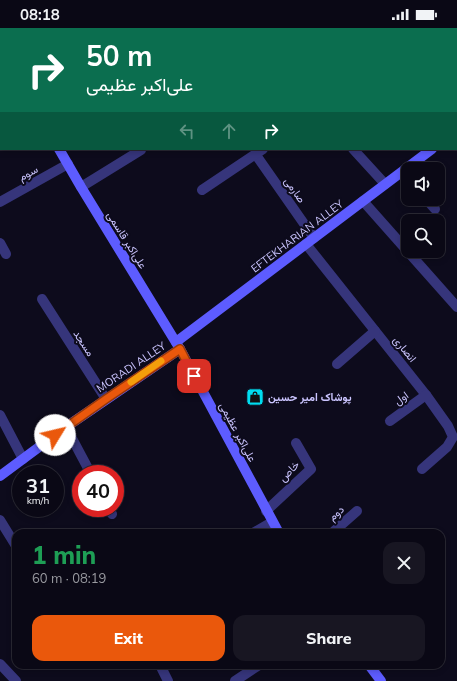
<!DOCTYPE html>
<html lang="en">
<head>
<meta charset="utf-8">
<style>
  body { margin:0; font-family:Mulish,Vazirmatn,sans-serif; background:#181622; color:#f1f3f6; height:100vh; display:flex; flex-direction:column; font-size:15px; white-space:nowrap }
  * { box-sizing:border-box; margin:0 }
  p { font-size:13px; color:#999aa0 }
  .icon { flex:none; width:22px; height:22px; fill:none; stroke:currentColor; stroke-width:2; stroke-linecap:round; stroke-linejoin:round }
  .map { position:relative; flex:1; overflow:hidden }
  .details { position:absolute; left:12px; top:501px; width:433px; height:140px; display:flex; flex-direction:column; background:#0a0815; border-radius:12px; box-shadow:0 2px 6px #0003,0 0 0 1px #2a2934 }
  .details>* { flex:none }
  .guide { position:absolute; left:0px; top:0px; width:457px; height:122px; box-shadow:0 2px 6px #0003,0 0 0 1px #2a2934; background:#0b6e4f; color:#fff; overflow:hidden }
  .buttons { position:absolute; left:401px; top:134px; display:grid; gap:8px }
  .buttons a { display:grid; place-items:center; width:44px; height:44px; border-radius:8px; background:#0a0815; box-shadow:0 2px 6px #0003,0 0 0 1px #2a2934; font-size:20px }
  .speed { position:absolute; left:12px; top:437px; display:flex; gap:8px; font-size:20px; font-weight:700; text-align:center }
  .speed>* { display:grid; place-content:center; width:52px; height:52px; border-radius:50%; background:#0a0815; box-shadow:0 2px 6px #0003,0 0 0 1px #2a2934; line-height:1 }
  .speed small { font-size:10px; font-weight:400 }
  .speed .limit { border:6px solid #d22; background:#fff; color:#111 }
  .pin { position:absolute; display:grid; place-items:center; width:34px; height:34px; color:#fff; margin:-17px; border-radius:8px; box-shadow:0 2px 6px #0006 }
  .me { position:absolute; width:44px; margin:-22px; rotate:54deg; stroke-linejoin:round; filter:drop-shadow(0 0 3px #0008) }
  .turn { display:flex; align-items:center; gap:14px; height:84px; padding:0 20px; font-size:18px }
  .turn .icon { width:52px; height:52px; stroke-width:2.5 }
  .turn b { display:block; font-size:28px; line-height:34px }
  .lanes { display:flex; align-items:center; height:38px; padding:0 20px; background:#0003; justify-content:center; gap:20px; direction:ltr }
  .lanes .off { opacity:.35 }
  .round { display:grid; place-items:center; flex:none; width:42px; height:42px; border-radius:12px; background:#181622 }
  .head { display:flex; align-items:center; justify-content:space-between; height:68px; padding:0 20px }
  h1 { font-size:24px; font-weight:800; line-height:30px; color:#1e9e55 }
  .cta { display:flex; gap:8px; margin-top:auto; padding:8px 20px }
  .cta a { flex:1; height:46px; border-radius:12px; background:#ea580c; color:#fff; font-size:16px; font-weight:800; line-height:46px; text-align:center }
  .cta a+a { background:#181622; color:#f1f3f6 }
  .status { display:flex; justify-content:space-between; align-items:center; height:28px; padding:0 20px; background:#0a0815; direction:ltr }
  .status svg { height:11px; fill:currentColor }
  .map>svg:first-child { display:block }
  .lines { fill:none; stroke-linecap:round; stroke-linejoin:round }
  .lane { stroke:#36357b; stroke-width:10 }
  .street { stroke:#36357b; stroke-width:10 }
  .secondary { stroke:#5d5cff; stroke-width:10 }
  .route-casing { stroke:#983908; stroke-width:10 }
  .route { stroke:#ea580c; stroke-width:7 }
  .slow { stroke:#f59e0b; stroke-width:7 }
  .labels { text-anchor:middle; stroke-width:4; stroke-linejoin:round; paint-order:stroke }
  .street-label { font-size:11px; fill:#cbc5ff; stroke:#0d0b1c }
  .poi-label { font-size:11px; font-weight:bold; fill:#cbc5ff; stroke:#0d0b1c; text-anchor:start }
</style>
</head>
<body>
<div class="status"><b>08:18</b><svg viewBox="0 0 49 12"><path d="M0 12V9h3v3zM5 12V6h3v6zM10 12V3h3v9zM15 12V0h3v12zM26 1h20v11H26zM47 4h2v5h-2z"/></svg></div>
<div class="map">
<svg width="457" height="653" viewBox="0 0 457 653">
  <rect width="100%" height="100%" fill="#0d0b1c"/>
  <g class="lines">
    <g class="lane">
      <path d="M174,0L175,1"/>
      <path d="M353,121L385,156"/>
      <path d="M81,159L141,122"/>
      <path d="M235,653L259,637"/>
    </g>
    <g class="street">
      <path d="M372,0L373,1"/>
      <path d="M231,1L233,0"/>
      <path d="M0,103H1"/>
      <path d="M256,127L314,210"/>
      <path d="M401,145L408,152"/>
      <path d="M202,162L263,121"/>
      <path d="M426,171L435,181"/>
      <path d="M363,173L457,279"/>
      <path d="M0,174L68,136"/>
      <path d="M0,215L6,226"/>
      <path d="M306,216L426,367L448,398L453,409L447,419L422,441"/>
      <path d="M42,271L106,371"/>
      <path d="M337,336L375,303"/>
      <path d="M0,387L23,431"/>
      <path d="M390,393L426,367"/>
      <path d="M66,399L91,446"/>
      <path d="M108,480L112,486"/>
      <path d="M266,483L311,441L296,415"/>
      <path d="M0,492L16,518"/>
      <path d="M253,505L272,494"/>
      <path d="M332,505L357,483"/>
      <path d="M0,636L16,653"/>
      <path d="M160,637L168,653"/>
    </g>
    <g class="secondary">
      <path d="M0,43L1,44"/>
      <path d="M456,103L457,102"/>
      <path d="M59,121L81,159L180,321L279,505"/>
      <path d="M176,314L432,121"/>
      <path d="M0,448L66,399L180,321"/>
      <path d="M369,637L381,653"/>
    </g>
  </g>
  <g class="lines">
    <defs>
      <path id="route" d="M55,407L106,371L180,321L194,348"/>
    </defs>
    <use href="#route" class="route-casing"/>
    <use href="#route" class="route"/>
    <path class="slow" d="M131,354L161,333"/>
  </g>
  <defs>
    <symbol id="shop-square" viewBox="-11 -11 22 22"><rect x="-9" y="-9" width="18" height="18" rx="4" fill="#00ddf0" stroke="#0d0b1c"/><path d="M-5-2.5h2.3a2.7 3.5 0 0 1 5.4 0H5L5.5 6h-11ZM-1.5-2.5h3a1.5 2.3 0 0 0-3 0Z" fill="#111"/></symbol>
  </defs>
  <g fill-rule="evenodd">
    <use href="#shop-square" x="245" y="359" width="20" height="20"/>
  </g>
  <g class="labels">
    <g class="street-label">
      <text transform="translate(28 145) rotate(-29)" y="4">سوم</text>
      <text transform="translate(295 162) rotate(55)" y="4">صارمی</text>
      <text transform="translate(297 208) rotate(-37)" y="4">EFTEKHARIAN ALLEY</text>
      <text transform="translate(127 212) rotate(58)" y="4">علی‌اکبر قاسمی</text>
      <text transform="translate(84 315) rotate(57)" y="4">مسجد</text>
      <text transform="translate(405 321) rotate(51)" y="4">انصاری</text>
      <text transform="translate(131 339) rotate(-34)" y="4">MORADI ALLEY</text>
      <text transform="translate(401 370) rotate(-36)" y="4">اول</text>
      <text transform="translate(238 404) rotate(62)" y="4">علی‌اکبر عظیمی</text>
      <text transform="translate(289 443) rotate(-46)" y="4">خاص</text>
      <text transform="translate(336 485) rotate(-42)" y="4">دوم</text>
    </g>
    <g class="poi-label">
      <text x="268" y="373">پوشاک امیر حسین</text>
    </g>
  </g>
</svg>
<div class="buttons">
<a><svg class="icon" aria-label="sound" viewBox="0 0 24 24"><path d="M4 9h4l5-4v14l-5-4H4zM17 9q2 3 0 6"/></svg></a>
<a><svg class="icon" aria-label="search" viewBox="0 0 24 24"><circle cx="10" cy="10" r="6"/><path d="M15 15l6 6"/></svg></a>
</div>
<div class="speed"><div>31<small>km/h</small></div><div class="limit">40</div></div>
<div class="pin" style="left:194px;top:348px;background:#d93025"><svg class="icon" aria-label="arrive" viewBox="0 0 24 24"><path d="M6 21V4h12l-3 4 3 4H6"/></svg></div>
<svg class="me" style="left:55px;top:407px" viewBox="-20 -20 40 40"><circle r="19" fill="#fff"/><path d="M0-13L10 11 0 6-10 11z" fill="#ea580c"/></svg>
<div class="guide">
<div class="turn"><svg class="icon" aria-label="right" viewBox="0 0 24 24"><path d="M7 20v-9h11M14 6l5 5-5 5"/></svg><div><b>50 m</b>علی‌اکبر عظیمی</div></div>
<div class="lanes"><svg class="icon off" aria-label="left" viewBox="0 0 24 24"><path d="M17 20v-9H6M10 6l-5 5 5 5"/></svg><svg class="icon off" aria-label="ahead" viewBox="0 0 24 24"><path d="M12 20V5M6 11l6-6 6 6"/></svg><svg class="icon" aria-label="right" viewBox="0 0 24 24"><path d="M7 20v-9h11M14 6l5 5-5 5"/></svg></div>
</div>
<section class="details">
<div class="head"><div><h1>1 min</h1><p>60 m · 08:19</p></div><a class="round"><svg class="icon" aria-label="close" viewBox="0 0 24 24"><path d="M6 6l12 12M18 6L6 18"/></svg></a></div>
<div class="cta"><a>Exit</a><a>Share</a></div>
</section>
</div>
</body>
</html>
